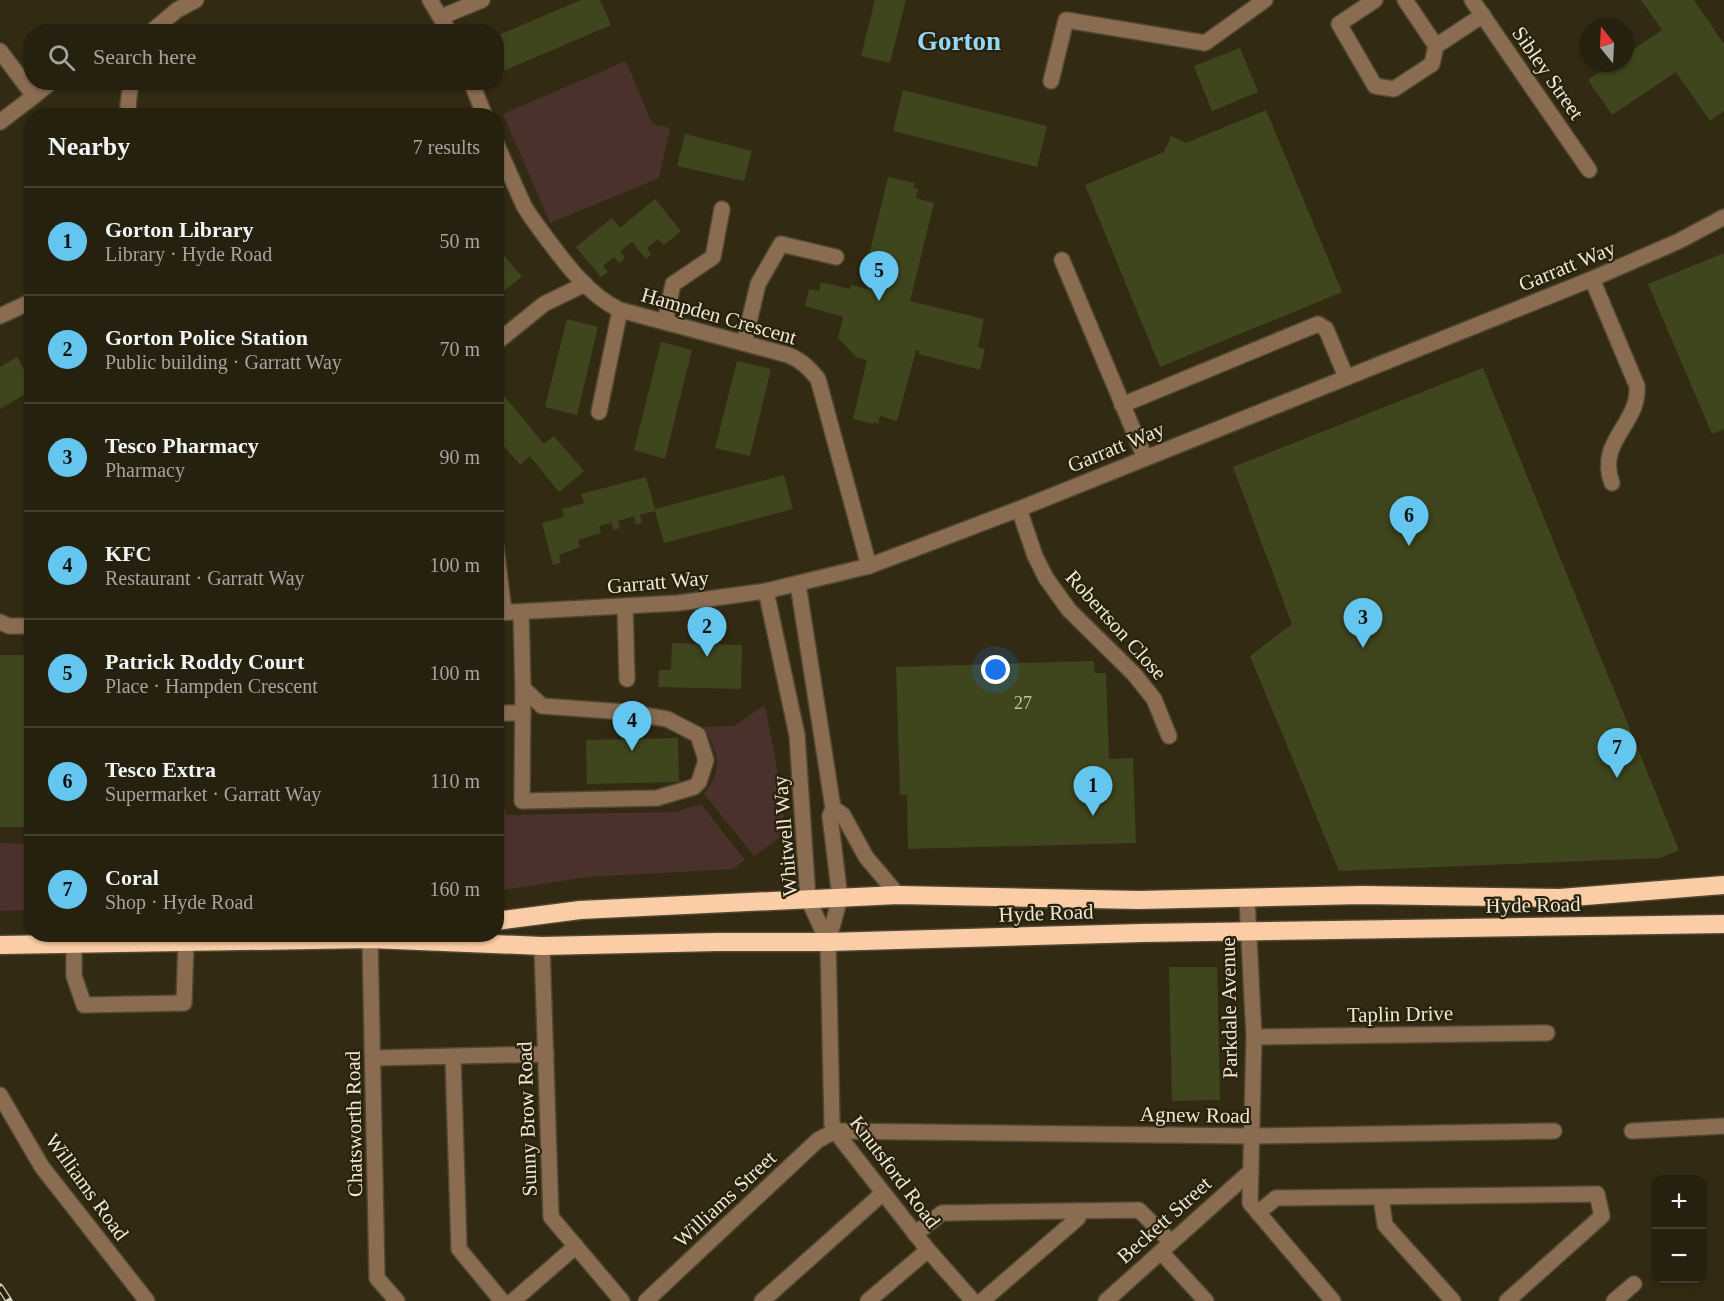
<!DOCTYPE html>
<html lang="en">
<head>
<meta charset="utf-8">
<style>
	body { margin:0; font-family:"Times New Roman",serif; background:#2e2817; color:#f1f3f6 }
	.controls { position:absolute; right:18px; bottom:18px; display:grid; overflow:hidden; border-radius:12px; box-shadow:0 2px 4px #0004 }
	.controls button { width:54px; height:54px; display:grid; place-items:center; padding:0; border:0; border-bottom:2px solid #423e2e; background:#26200e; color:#f1f3f6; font:30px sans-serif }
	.compass { position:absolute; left:1580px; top:18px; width:54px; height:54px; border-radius:50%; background:#26200e; box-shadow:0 2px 4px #0004; rotate:342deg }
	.you { position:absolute; left:996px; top:670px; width:21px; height:21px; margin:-15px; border:4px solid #fff; border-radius:50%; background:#1a73e8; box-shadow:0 0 0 9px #1a73e833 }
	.badge { display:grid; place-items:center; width:39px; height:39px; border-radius:50%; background:#64c5ee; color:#111; font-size:20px; font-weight:700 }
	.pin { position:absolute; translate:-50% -50px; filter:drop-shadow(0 2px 3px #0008) }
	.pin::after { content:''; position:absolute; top:32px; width:21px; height:18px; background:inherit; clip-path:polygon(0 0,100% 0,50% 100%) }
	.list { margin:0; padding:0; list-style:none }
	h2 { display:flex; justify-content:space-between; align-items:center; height:78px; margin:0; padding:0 24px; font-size:26px }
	h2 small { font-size:20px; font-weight:400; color:#a4a39e }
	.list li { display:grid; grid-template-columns:39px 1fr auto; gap:18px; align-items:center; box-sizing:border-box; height:108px; padding:0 24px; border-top:2px solid #423e2e }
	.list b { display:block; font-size:22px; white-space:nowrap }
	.list p { margin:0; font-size:20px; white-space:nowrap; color:#a4a39e }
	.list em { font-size:20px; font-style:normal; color:#a4a39e }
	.icon { flex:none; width:33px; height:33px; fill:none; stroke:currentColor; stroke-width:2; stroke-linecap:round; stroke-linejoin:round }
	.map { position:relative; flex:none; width:1724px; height:1301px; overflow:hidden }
	.search { position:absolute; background:#26200e; box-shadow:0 2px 4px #0004; left:24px; top:24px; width:480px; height:66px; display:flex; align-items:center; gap:15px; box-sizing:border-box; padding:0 21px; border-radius:24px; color:#a4a39e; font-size:22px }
	.panel { position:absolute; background:#26200e; box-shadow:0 2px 4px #0004; left:24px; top:108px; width:480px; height:834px; border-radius:24px }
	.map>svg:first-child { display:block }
	.green { fill:#4b312b }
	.building { fill:#3f461d }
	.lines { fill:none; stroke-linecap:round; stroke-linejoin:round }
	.minor-casing { stroke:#514833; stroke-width:18 }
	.highway-casing { stroke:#514833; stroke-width:21 }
	.minor { stroke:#8a6c51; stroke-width:15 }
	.highway { stroke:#fbcda6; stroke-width:18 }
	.rail-casing { stroke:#d9d4c5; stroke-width:7 }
	.rail { stroke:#292109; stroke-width:4.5; stroke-dasharray:14; stroke-linecap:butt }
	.labels { text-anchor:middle; stroke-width:4.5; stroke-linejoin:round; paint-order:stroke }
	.number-label { font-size:18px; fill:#c1bfaa }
	.street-label { font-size:21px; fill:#ece7d9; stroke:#292109 }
	.district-label { font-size:27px; font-weight:bold; fill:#94d7f6; stroke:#292109 }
</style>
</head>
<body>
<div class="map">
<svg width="1724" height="1301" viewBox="0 0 1724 1301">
	<rect width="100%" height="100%" fill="#332a13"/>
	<g class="green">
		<polygon points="626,61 652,124 670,128 659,178 550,223 503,114"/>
		<path d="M765 705 781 789 785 831 783 835 754 856 704 794C723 770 719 752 703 727L734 726Z"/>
		<polygon points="701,804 745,860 733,869 587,877 497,891 497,808 505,808 506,815 676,812"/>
		<polygon points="0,843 31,844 31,910 0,911"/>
	</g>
	<g class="building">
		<polygon points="581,0 600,0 611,25 496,74 496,36"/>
		<polygon points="875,0 906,0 890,63 861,56"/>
		<polygon points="1641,0 1694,0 1724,44 1724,111 1710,121 1676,72 1612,115 1588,80 1614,63 1625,63 1625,55 1662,30"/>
		<polygon points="1240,48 1258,92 1212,111 1194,66"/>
		<polygon points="903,90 1047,126 1037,167 893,131"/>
		<polygon points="1266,110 1342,292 1160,367 1085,185 1164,152 1171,136 1186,143"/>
		<polygon points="685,134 752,151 744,181 677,166"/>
		<polygon points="888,177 915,183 913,188 918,189 916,198 934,203 910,301 984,319 978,347 985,349 980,370 919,354 919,351 916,350 897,421 880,416 878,424 874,422 873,424 853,419 867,360 856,357 838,338 843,317 805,306 809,289 819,291 821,282 850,289 851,285 867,289 872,269 866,268"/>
		<polygon points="655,199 681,231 664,245 658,239 647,248 651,254 646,259 632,242 620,251 625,258 619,263 614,257 603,266 608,272 601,277 576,247 612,218 620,228"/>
		<polygon points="501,252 522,277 502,292 496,285 496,256"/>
		<polygon points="1724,253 1724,429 1712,434 1648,284"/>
		<polygon points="567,319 598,327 577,415 545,407"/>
		<polygon points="661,342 692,350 665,459 634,450"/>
		<polygon points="17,357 32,383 32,390 0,409 0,367"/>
		<polygon points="737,361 771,369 750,456 715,448"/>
		<polygon points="1483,368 1679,850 1660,858 1339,871 1250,656 1292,624 1233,467"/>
		<polygon points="496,386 544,444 554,436 584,471 559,492 530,456 520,465 496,437"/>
		<polygon points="784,475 793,509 664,543 655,511 640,515 642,523 636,524 634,516 618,521 620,528 613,530 612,523 599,526 601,533 578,540 580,547 559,555 561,563 553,565 542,523 564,517 562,509 584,503 581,494 646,477 655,509"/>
		<polygon points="672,643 742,645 741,689 658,687 659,670 671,670"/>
		<rect x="0" y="655" width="32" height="172"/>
		<polygon points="1094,661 1095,673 1106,673 1109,759 1133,758 1136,843 908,849 907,795 900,795 896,667"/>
		<polygon points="678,738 679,782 587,784 586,740"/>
		<polygon points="1169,967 1217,967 1220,1100 1172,1101"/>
	</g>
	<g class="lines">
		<defs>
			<g id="minor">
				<polyline points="430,0 449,32"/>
				<polyline points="1375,0 1339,24 1375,86 1394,89 1432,64 1436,46 1483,15"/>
				<polyline points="1405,0 1436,46"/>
				<polyline points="1472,0 1589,170"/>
				<polyline points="441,17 482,0"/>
				<polyline points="151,32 177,10 196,0"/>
				<polyline points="0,51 34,96 51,82"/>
				<polyline points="1051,81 1066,20 1205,43 1265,0"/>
				<polyline points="471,82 485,116"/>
				<polyline points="130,116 128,105 131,82"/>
				<polyline points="0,122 34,96"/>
				<path d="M496 143 524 206 531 217C555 249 583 293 620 310L788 355C801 360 809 368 818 379L869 566"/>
				<polyline points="1062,260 1145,458"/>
				<path d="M1592 279 1637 386C1640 424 1596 441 1612 483"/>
				<polyline points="0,316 32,301"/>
				<polyline points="665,322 673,284 713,257 722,209"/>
				<polyline points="497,342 544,304 585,284"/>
				<polyline points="744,343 758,284 781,244 836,257"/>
				<polyline points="1122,405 1318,324 1326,329 1346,377"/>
				<polyline points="599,412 620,310"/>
				<polyline points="1019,509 1035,556 1046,578 1069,610 1134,674 1154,699 1169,736"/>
				<polyline points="496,547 504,612"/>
				<polyline points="798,584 833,808 830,816 840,898 828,942 832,1124 835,1131 928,1250 973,1301"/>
				<polyline points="766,591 797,735 808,899 828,942"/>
				<polyline points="625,607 627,679"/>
				<polyline points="496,613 678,603 766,591 869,566 1019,509 1592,279 1679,241 1724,217"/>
				<polyline points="521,613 523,688 522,801 657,798 694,787 699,782 706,760 698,735 667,719 625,712 542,706 523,688"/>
				<polyline points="0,622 9,626 32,626"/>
				<polyline points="496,713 523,713"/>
				<polyline points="833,808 843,815 866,857 898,895"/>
				<polyline points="1247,899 1254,1037 1250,1203 1333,1301"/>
				<polyline points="370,939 377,1278 397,1301"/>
				<polyline points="74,944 74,976 84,1005 184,1003 186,943"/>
				<polyline points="542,946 551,1217 622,1301"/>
				<polyline points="1254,1037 1547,1033"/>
				<polyline points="453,1057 459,1249 502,1301"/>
				<polyline points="374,1058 546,1054"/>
				<polyline points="0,1095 42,1167 147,1301"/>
				<polyline points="1632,1131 1724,1126"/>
				<polyline points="1381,1197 1385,1225 1453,1301"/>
				<polyline points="1258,1213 1276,1198 1597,1194 1602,1216 1507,1301"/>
				<polyline points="915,1234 942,1213 1139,1210 1171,1242"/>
				<polyline points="1161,1252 1206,1301"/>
				<polyline points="513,1301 576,1246"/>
				<polyline points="646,1301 818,1140 835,1131 1251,1136 1554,1131"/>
				<polyline points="762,1301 883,1193"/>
				<polyline points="868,1301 928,1250"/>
				<polyline points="982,1301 1078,1218 1078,1211"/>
				<polyline points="1106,1301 1251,1171"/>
				<polyline points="1614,1301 1634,1284"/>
			</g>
			<g id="highway">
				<polyline points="496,921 580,910 898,895 1139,900 1363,895 1560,898 1724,885"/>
				<polyline points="0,945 370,939 542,946 717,942 828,942 1142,933 1724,924"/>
			</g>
		</defs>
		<use href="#minor" class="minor-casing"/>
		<use href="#highway" class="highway-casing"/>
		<use href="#minor" class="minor"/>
		<use href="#highway" class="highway"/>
		<defs>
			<polyline id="rail" points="0,1287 9,1301"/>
		</defs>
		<use href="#rail" class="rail-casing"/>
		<use href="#rail" class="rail"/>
	</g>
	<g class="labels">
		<g class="number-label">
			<text x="1023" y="709">27</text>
		</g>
		<g class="street-label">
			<text transform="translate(1548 73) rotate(55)" y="7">Sibley Street</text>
			<text transform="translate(1567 266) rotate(-22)" y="7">Garratt Way</text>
			<text transform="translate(719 316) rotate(16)" y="7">Hampden Crescent</text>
			<text transform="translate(1116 447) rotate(-22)" y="7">Garratt Way</text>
			<text transform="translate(658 582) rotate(-5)" y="7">Garratt Way</text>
			<text transform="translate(1116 625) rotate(48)" y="7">Robertson Close</text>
			<text transform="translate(785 836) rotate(-95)" y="7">Whitwell Way</text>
			<text transform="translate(1533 905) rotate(-1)" y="7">Hyde Road</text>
			<text transform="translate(1046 913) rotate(-2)" y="7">Hyde Road</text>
			<text transform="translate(1229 1008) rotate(-91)" y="7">Parkdale Avenue</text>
			<text transform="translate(1400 1014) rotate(-1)" y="7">Taplin Drive</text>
			<text transform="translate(1195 1115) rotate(1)" y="7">Agnew Road</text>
			<text transform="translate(527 1119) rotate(-92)" y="7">Sunny Brow Road</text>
			<text transform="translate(354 1124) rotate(-91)" y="7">Chatsworth Road</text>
			<text transform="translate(895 1172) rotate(53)" y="7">Knutsford Road</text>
			<text transform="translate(87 1187) rotate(54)" y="7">Williams Road</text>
			<text transform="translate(725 1199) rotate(-43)" y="7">Williams Street</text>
			<text transform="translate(1164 1220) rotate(-42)" y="7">Beckett Street</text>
		</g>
		<g class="district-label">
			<text x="959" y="50">Gorton</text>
		</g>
	</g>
</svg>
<div class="controls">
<button>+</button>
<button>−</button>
</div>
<svg class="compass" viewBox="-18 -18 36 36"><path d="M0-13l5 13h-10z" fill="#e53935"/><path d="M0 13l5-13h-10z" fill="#a4a39e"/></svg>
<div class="you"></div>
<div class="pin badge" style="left:1093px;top:816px">1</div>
<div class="pin badge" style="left:707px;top:657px">2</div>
<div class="pin badge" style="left:1363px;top:648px">3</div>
<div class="pin badge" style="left:632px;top:751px">4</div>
<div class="pin badge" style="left:879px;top:301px">5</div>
<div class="pin badge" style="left:1409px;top:546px">6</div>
<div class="pin badge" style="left:1617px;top:778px">7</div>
<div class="search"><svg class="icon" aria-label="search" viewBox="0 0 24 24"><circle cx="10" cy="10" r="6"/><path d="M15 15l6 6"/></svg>Search here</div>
<section class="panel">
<h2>Nearby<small>7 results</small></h2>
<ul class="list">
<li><span class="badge">1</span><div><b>Gorton Library</b><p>Library · Hyde Road</p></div><em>50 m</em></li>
<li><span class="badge">2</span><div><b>Gorton Police Station</b><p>Public building · Garratt Way</p></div><em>70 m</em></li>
<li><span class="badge">3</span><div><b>Tesco Pharmacy</b><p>Pharmacy</p></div><em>90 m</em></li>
<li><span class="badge">4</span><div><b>KFC</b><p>Restaurant · Garratt Way</p></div><em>100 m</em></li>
<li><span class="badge">5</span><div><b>Patrick Roddy Court</b><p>Place · Hampden Crescent</p></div><em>100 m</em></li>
<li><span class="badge">6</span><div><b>Tesco Extra</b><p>Supermarket · Garratt Way</p></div><em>110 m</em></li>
<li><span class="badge">7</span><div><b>Coral</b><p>Shop · Hyde Road</p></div><em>160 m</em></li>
</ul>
</section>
</div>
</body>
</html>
